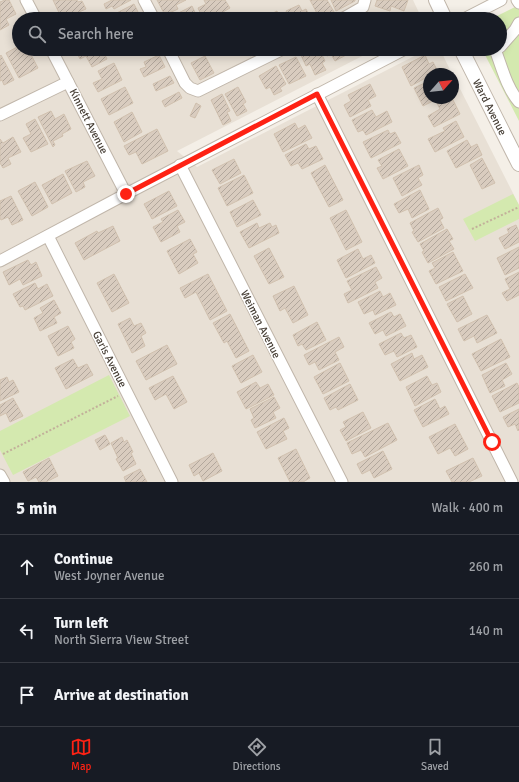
<!DOCTYPE html>
<html lang="en">
<head>
<meta charset="utf-8">
<style>
	body { margin:0; font-family:Signika,sans-serif; background:#20242c; color:#f1f3f6 }
	.compass { position:absolute; left:423px; top:68px; width:36px; height:36px; border-radius:50%; background:#171b24; box-shadow:0 2px 10px #0003; rotate:63deg }
	.stop { position:absolute; width:12px; height:12px; margin:-9px; border:3px solid #fe2214; border-radius:50%; background:#fff }
	.stop.end { background:#fe2214; border-color:#fff; box-shadow:0 1px 4px #0008 }
	.list { margin:0; padding:0; list-style:none }
	h2 { display:flex; justify-content:space-between; align-items:center; height:52px; margin:0; padding:0 16px; font-size:17px }
	h2 small { font-size:13px; font-weight:400; color:#9ea1a6 }
	.list li { display:grid; grid-template-columns:26px 1fr auto; gap:12px; align-items:center; box-sizing:border-box; height:64px; padding:0 16px; border-top:1px solid #363941 }
	.list b { display:block; font-size:15px; white-space:nowrap }
	.list p { margin:0; font-size:13px; white-space:nowrap; color:#9ea1a6 }
	.list em { font-size:13px; font-style:normal; color:#9ea1a6 }
	.icon { flex:none; width:22px; height:22px; fill:none; stroke:currentColor; stroke-width:2; stroke-linecap:round; stroke-linejoin:round }
	.map { position:relative; flex:none; width:519px; height:482px; overflow:hidden }
	.search { position:absolute; background:#171b24; box-shadow:0 2px 10px #0003; left:12px; right:12px; top:12px; height:44px; display:flex; align-items:center; gap:10px; box-sizing:border-box; padding:0 14px; border-radius:22px; color:#9ea1a6; font-size:15px }
	.sheet { height:244px; background:#171b24 }
	nav { display:flex; justify-content:space-around; align-items:center; box-sizing:border-box; height:56px; border-top:1px solid #363941; background:#171b24; font-size:11px; color:#9ea1a6 }
	nav a { display:grid; justify-items:center; gap:2px }
	nav .on { color:#fe2214 }
	.map>svg:first-child { display:block }
	.residential { fill:#e8e0d5 }
	.grass { fill:#d4e9af }
	.building { fill:url(#building-hatch); stroke:#d1c1af }
	.lines { fill:none; stroke-linecap:round; stroke-linejoin:round }
	.minor-casing { stroke:#c0b6aa; stroke-width:13 }
	.tertiary-casing { stroke:#c0b6aa; stroke-width:16 }
	.path { stroke:#c2b09a; stroke-width:2; stroke-dasharray:2 2; stroke-linecap:butt }
	.minor { stroke:#fff; stroke-width:11 }
	.tertiary { stroke:#fff; stroke-width:14 }
	.route { stroke:#fe2214; stroke-width:5 }
	.labels { text-anchor:middle; stroke-width:3; stroke-linejoin:round; paint-order:stroke }
	.street-label { font-size:11px; fill:#473f36; stroke:#fff }
</style>
</head>
<body>
<div class="map">
<svg width="519" height="482" viewBox="0 0 519 482">
	<defs>
		<pattern id="building-hatch" width="6" height="6" patternUnits="userSpaceOnUse"><rect width="6" height="6" fill="#d9ccbf"/><path d="M-1 1l2-2M0 6l6-6M5 7l2-2" fill="none" stroke="#b2a79c"/></pattern>
	</defs>
	<rect width="100%" height="100%" fill="#f4efe7"/>
	<polygon class="residential" points="0,0 413,0 422,19 19,19 19,49 376,49 177,151 197,167 428,49 438,49 441,51 452,74 429,74 429,98 453,98 453,75 519,205 519,482 0,482"/>
	<g class="grass">
		<polygon points="519,5 519,121 482,49 500,49 500,19 491,19"/>
		<polygon points="513,194 519,205 519,219 475,241 463,219"/>
		<polygon points="109,375 130,416 13,475 0,450 0,431"/>
	</g>
	<g class="building">
		<polygon points="5,0 9,0 16,14 6,19 9,25 0,30 0,2"/>
		<polygon points="53,0 77,0 78,2 82,1 86,9 62,19"/>
		<polygon points="112,0 131,0 114,9 112,6 106,9 104,4"/>
		<polygon points="157,0 186,0 176,5 178,9 165,15"/>
		<polygon points="204,0 225,0 230,8 214,17 212,14 203,19 198,8 206,4"/>
		<polygon points="310,0 327,0 334,12 320,19"/>
		<polygon points="331,0 355,0 355,1 336,11"/>
		<polygon points="377,0 408,0 404,11 391,6 390,11 375,6"/>
		<polygon points="134,4 141,18 138,19 110,19 109,17"/>
		<polygon points="299,5 302,11 306,9 311,19 290,19 286,11"/>
		<polygon points="192,6 198,19 167,19"/>
		<polygon points="277,11 281,19 261,19"/>
		<polygon points="84,13 87,19 73,19"/>
		<polygon points="381,13 385,19 369,19"/>
		<polygon points="19,46 19,49 28,49 38,68 19,78 6,53"/>
		<polygon points="75,49 102,49 107,59 92,67 86,56 80,59"/>
		<polygon points="247,49 264,49 250,56"/>
		<polygon points="308,49 319,49 325,61 322,63 326,70 315,75 310,64 306,66 300,53"/>
		<polygon points="323,49 346,49 348,54 335,61 331,54 327,56"/>
		<polygon points="1,55 14,80 4,85 2,80 0,81 0,56"/>
		<polygon points="159,55 165,67 144,77 140,69 146,67 144,62"/>
		<polygon points="425,55 429,64 433,62 438,72 434,74 429,74 429,76 411,86 402,67"/>
		<polygon points="205,56 214,73 200,80 191,63"/>
		<polygon points="296,57 306,76 289,84 279,65"/>
		<polygon points="114,63 122,80 98,92 93,83 102,79 98,71"/>
		<polygon points="276,66 286,84 280,88 282,91 274,95 270,87 266,89 259,76"/>
		<polygon points="170,76 174,83 156,91 153,84"/>
		<polygon points="429,81 429,98 439,98 423,106 414,88"/>
		<polygon points="370,84 376,96 368,100 371,106 350,117 344,105 351,101 348,95"/>
		<polygon points="125,87 133,103 109,115 101,99"/>
		<polygon points="238,87 246,102 243,104 247,111 237,116 225,94"/>
		<polygon points="179,92 182,98 165,107 162,101"/>
		<polygon points="222,94 230,111 227,112 231,121 223,125 211,100"/>
		<polygon points="447,98 452,98 460,114 434,127 428,116 440,109 437,103"/>
		<polygon points="196,103 201,106 195,118 190,116"/>
		<polygon points="372,110 376,117 387,111 392,122 366,135 363,130 358,132 352,120"/>
		<polygon points="51,111 55,119 64,114 71,129 62,134 63,136 53,141 55,145 53,147 38,117"/>
		<polygon points="132,112 142,132 124,142 114,122"/>
		<polygon points="35,119 48,144 31,152 23,138 31,134 26,124"/>
		<polygon points="456,121 464,137 435,152 428,139 445,131 443,128"/>
		<polygon points="295,123 298,129 305,125 312,138 283,152 274,134"/>
		<polygon points="157,129 168,151 142,164 136,152 129,155 124,146"/>
		<polygon points="388,130 390,134 395,132 401,143 371,158 363,142"/>
		<polygon points="13,137 21,152 8,158 11,164 3,168 0,163 0,139 3,143"/>
		<polygon points="467,140 471,147 477,144 482,155 456,168 447,151"/>
		<polygon points="306,144 309,149 316,146 323,159 302,169 298,163 291,166 285,155"/>
		<polygon points="399,149 408,166 383,179 377,168 382,166 378,160"/>
		<polygon points="482,158 495,183 482,189 470,165"/>
		<polygon points="234,159 241,173 220,184 212,170"/>
		<polygon points="87,161 95,176 83,182 85,187 76,192 65,171"/>
		<polygon points="325,165 343,200 329,207 311,173"/>
		<polygon points="419,165 423,175 418,178 422,185 402,196 393,178"/>
		<polygon points="63,174 72,193 52,204 42,185"/>
		<polygon points="244,175 253,193 227,206 218,188"/>
		<polygon points="35,182 48,207 32,216 18,191"/>
		<polygon points="420,190 429,209 412,218 408,209 399,213 394,204"/>
		<polygon points="169,191 177,206 152,219 144,204"/>
		<polygon points="11,196 23,220 12,225 8,217 1,220 0,218 0,201"/>
		<polygon points="253,200 261,215 237,227 230,212"/>
		<polygon points="438,208 443,218 440,220 444,228 418,242 412,232 414,231 410,223"/>
		<polygon points="178,210 185,222 177,226 180,232 161,242 153,227 163,222 161,219"/>
		<polygon points="346,210 362,242 346,250 330,218"/>
		<polygon points="257,223 259,228 270,223 272,227 276,225 279,233 249,248 240,232"/>
		<polygon points="516,225 519,232 519,242 505,249 499,238 509,233 507,229"/>
		<polygon points="113,226 120,241 84,260 75,243 97,231 98,233"/>
		<polygon points="447,229 453,239 449,241 454,249 428,263 422,252 424,251 420,244"/>
		<polygon points="190,239 197,252 193,254 198,263 179,274 167,251"/>
		<polygon points="519,247 519,268 505,275 497,258"/>
		<polygon points="269,248 284,277 269,284 254,256"/>
		<polygon points="358,249 363,259 371,255 375,263 346,278 337,260"/>
		<polygon points="453,252 463,271 436,284 429,271 435,268 432,263"/>
		<polygon points="28,260 31,265 36,262 42,276 23,285 20,279 9,285 3,272"/>
		<polygon points="376,267 382,278 375,282 378,288 348,303 344,294 352,290 347,281"/>
		<polygon points="519,272 519,295 507,301 502,293 510,289 505,279"/>
		<polygon points="114,274 129,303 112,312 97,283"/>
		<polygon points="208,274 227,311 210,320 196,292 185,298 180,288"/>
		<polygon points="465,274 473,288 446,301 439,287"/>
		<polygon points="35,283 38,289 47,284 53,296 25,310 23,306 20,307 13,294"/>
		<polygon points="294,286 308,315 293,323 285,308 280,311 273,296"/>
		<polygon points="380,291 383,297 390,293 396,305 375,315 373,310 364,314 358,302"/>
		<polygon points="463,296 472,314 457,322 447,304"/>
		<polygon points="54,300 61,313 54,317 57,323 40,331 34,318 43,313 40,308"/>
		<polygon points="391,312 394,317 400,314 406,326 386,336 383,330 375,334 369,323"/>
		<polygon points="230,314 249,351 236,358 227,341 224,343 213,323"/>
		<polygon points="487,315 497,333 477,343 474,336 464,341 458,329"/>
		<polygon points="130,318 134,326 141,323 146,333 141,336 145,346 132,353 118,324"/>
		<polygon points="317,322 326,340 306,350 302,344 298,346 293,335"/>
		<polygon points="68,326 75,339 71,342 74,348 58,356 48,336"/>
		<polygon points="401,333 404,338 411,335 417,347 397,357 394,351 385,355 379,344"/>
		<polygon points="339,337 344,347 335,352 339,360 319,370 315,362 309,365 304,355"/>
		<polygon points="501,339 510,357 481,371 472,354"/>
		<polygon points="167,345 177,364 146,380 136,361"/>
		<polygon points="412,353 414,359 422,355 428,367 400,381 391,364"/>
		<polygon points="253,355 262,372 241,383 232,366"/>
		<polygon points="73,359 78,368 87,364 93,375 66,389 55,368"/>
		<polygon points="340,363 349,381 323,394 314,377"/>
		<polygon points="506,363 512,374 502,380 505,386 490,393 482,375"/>
		<polygon points="173,376 187,402 174,409 166,394 155,400 149,388"/>
		<polygon points="427,376 432,385 437,383 441,392 415,406 406,387"/>
		<polygon points="7,377 9,382 13,380 19,392 0,401 0,380"/>
		<polygon points="256,382 260,388 268,384 274,395 246,409 237,392"/>
		<polygon points="517,383 519,387 519,403 500,412 492,396"/>
		<polygon points="350,384 358,400 338,410 336,407 330,410 324,398"/>
		<polygon points="274,397 280,408 273,412 276,418 255,428 251,420 254,418 250,409"/>
		<polygon points="13,398 23,416 10,422 6,413 0,416 0,405"/>
		<polygon points="435,399 440,409 445,406 449,414 423,427 414,410"/>
		<polygon points="519,409 519,430 518,431 515,424 508,427 503,417"/>
		<polygon points="363,412 371,428 346,441 340,430 346,427 343,422"/>
		<polygon points="284,418 289,428 283,431 287,439 266,449 257,432"/>
		<polygon points="388,423 397,440 365,457 361,450 352,454 347,443"/>
		<polygon points="455,424 468,449 455,456 450,448 438,454 429,437"/>
		<polygon points="105,435 110,444 100,450 95,440"/>
		<polygon points="122,437 124,442 127,440 133,452 131,453 136,464 123,471 116,459 118,458 111,443"/>
		<polygon points="296,449 310,478 303,482 290,482 278,458"/>
		<polygon points="383,451 392,469 374,478 370,470 362,474 357,464"/>
		<polygon points="213,453 222,471 203,481 199,473 194,476 189,465"/>
		<polygon points="49,458 58,476 46,482 39,482 36,477 28,481 23,472"/>
		<polygon points="473,458 482,476 469,482 452,482 446,471"/>
		<polygon points="140,469 147,482 126,482 124,477"/>
	</g>
	<g class="lines">
		<defs>
			<g id="minor">
				<polyline points="26,0 36,19"/>
				<polyline points="144,0 154,19"/>
				<polyline points="517,0 519,3"/>
				<polyline points="342,19 363,7 365,0"/>
				<polyline points="464,19 501,0"/>
				<polyline points="500,47 515,30 519,23"/>
				<polyline points="51,49 126,194"/>
				<polyline points="168,49 185,83 190,88 198,91 283,49"/>
				<path d="M496 52C502 68 507 88 519 102"/>
				<polyline points="317,94 512,482"/>
				<polyline points="0,115 68,82"/>
				<polyline points="180,165 342,482"/>
				<polyline points="48,236 172,482"/>
				<polyline points="0,261 126,194 405,49"/>
				<polyline points="0,475 4,482"/>
			</g>
			<g id="tertiary">
				<polyline points="436,0 445,19"/>
				<polyline points="461,49 519,164"/>
			</g>
		</defs>
		<use href="#minor" class="minor-casing"/>
		<use href="#tertiary" class="tertiary-casing"/>
		<g class="path">
			<polyline points="472,229 519,207"/>
			<polyline points="3,454 118,396"/>
		</g>
		<use href="#minor" class="minor"/>
		<use href="#tertiary" class="tertiary"/>
	</g>
	<g class="lines">
		<polyline class="route" points="126,194 317,94 492,442"/>
	</g>
	<g class="labels">
		<g class="street-label">
			<text transform="translate(490 107) rotate(63)" y="4">Ward Avenue</text>
			<text transform="translate(89 121) rotate(63)" y="4">Kinnett Avenue</text>
			<text transform="translate(261 324) rotate(63)" y="4">Weiman Avenue</text>
			<text transform="translate(110 359) rotate(63)" y="4">Garis Avenue</text>
		</g>
	</g>
</svg>
<svg class="compass" viewBox="-18 -18 36 36"><path d="M0-13l5 13h-10z" fill="#e53935"/><path d="M0 13l5-13h-10z" fill="#9ea1a6"/></svg>
<div class="stop" style="left:492px;top:442px"></div>
<div class="stop end" style="left:126px;top:194px"></div>
<div class="search"><svg class="icon" aria-label="search" viewBox="0 0 24 24"><circle cx="10" cy="10" r="6"/><path d="M15 15l6 6"/></svg>Search here</div>
</div>
<section class="sheet">
<h2>5 min<small>Walk · 400 m</small></h2>
<ul class="list">
<li><svg class="icon" aria-label="ahead" viewBox="0 0 24 24"><path d="M12 20V5M6 11l6-6 6 6"/></svg><div><b>Continue</b><p>West Joyner Avenue</p></div><em>260 m</em></li>
<li><svg class="icon" aria-label="left" viewBox="0 0 24 24"><path d="M17 20v-9H6M10 6l-5 5 5 5"/></svg><div><b>Turn left</b><p>North Sierra View Street</p></div><em>140 m</em></li>
<li><svg class="icon" aria-label="arrive" viewBox="0 0 24 24"><path d="M6 21V4h12l-3 4 3 4H6"/></svg><div><b>Arrive at destination</b></div></li>
</ul>
</section>
<nav>
<a class="on"><svg class="icon" aria-label="map" viewBox="0 0 24 24"><path d="M3 6l6-2 6 2 6-2v14l-6 2-6-2-6 2zM9 4v14M15 6v14"/></svg>Map</a>
<a><svg class="icon" aria-label="directions" viewBox="0 0 24 24"><path d="M12 3l9 9-9 9-9-9zM9 14v-3h6M13 9l2 2-2 2"/></svg>Directions</a>
<a><svg class="icon" aria-label="saved" viewBox="0 0 24 24"><path d="M7 4h10v16l-5-4-5 4z"/></svg>Saved</a>
</nav>
</body>
</html>
